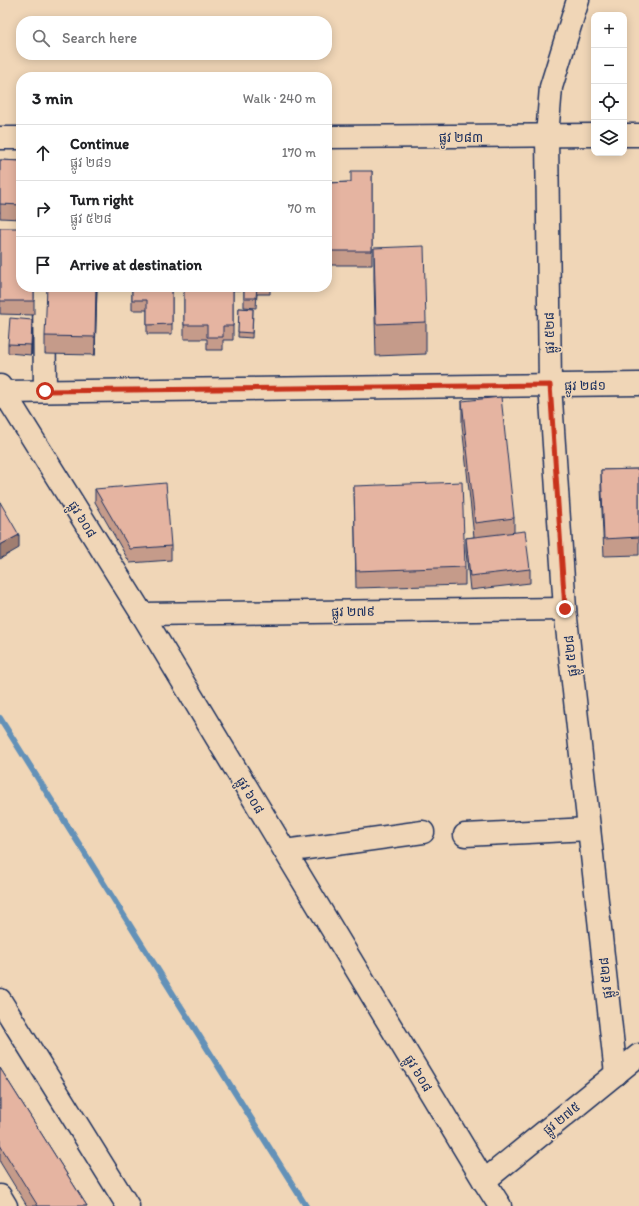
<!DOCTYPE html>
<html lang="en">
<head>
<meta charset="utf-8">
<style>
	body { margin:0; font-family:Itim,"Noto Sans Khmer",sans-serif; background:#f2f2f2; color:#202124 }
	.controls { position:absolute; right:12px; top:12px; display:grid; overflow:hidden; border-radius:8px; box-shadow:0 2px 10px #0003 }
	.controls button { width:36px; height:36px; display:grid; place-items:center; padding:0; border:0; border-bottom:1px solid #e0e0e0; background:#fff; color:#202124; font:20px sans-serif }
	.stop { position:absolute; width:12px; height:12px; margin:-9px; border:3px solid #c8321e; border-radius:50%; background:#fff }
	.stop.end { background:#c8321e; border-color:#fff; box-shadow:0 1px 4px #0008 }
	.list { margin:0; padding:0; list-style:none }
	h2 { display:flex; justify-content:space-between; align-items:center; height:52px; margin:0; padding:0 16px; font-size:17px }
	h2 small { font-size:13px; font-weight:400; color:#757577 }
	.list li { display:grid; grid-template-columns:26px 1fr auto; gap:12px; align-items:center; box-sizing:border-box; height:56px; padding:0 16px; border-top:1px solid #e0e0e0 }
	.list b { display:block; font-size:15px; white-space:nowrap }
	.list p { margin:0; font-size:13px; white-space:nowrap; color:#757577 }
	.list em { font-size:13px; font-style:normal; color:#757577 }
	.icon { flex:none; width:22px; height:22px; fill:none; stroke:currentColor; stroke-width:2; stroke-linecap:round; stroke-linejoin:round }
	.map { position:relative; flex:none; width:639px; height:1206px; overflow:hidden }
	.search { position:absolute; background:#fff; box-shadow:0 2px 10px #0003; left:16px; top:16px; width:316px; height:44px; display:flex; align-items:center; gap:10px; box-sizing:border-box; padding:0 14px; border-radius:16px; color:#757577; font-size:15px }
	.panel { position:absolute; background:#fff; box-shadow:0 2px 10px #0003; left:16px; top:72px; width:316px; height:220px; border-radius:16px }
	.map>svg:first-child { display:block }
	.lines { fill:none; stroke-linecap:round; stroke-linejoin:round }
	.stream { stroke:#6391b8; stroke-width:6 }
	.minor-casing { stroke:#1b2f5e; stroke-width:25 }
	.minor { stroke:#f0d6b7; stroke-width:22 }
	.wall { fill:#c59b8a; stroke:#1b2f5e }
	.shaded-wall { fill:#a07e71; stroke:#1b2f5e }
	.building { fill:#e5b4a1; stroke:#1b2f5e }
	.route { stroke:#c8321e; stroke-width:5 }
	.labels { text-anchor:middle; stroke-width:3.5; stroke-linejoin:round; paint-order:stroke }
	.street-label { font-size:13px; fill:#1b2f5e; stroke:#f0d6b7 }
</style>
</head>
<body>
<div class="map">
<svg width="639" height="1206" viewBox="0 0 639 1206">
	<rect width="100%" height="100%" fill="#f0d6b7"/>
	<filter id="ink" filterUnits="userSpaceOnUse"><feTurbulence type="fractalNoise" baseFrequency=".025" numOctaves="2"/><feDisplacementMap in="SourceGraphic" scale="8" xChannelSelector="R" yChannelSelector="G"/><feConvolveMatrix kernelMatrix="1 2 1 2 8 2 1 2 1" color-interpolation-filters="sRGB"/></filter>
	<g filter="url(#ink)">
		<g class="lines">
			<polyline class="stream" points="0,718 306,1206"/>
			<defs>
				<g id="minor">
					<polyline points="578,0 551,87 547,136 550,385 565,609 616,1074"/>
					<polyline points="624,135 639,135"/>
					<polyline points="327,137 594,135"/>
					<polyline points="0,138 21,138"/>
					<polyline points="0,224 21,223"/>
					<polyline points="44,287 45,391"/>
					<polyline points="0,386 142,614 484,1181 500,1206"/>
					<polyline points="4,392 639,384"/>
					<polyline points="142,614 565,609"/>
					<polyline points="465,835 589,829"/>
					<polyline points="285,851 423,832"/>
					<polyline points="0,1000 128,1206"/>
					<polyline points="484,1181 639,1055"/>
					<polyline points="0,1196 6,1206"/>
				</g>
			</defs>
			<use href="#minor" class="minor-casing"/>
			<use href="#minor" class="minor"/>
		</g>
		<g class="wall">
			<polygon points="0,160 21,161 21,219 0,218"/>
			<polygon points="372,171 372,265 327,265 327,183 351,182"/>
			<polygon points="0,228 34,287 34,315 0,314"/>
			<polygon points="374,248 426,322 426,354 376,356 374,280"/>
			<polygon points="97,287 95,355 45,354 45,336"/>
			<polygon points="132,287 172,287 172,334 147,334 147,310 132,310"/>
			<polygon points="184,287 242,287 242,290 233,290 233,340 223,340 223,350 207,350 207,339 184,339"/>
			<polygon points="244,287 270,287 270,294 257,294 256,308 244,307"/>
			<polygon points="239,308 253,309 252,338 238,337"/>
			<polygon points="32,329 31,355 8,353 8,344"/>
			<polygon points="462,401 514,518 514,532 530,569 530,583 470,590 466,552 466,538 474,537 462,425"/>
			<polygon points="639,469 639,555 604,556 601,488 601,470"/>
			<polygon points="354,486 465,567 465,585 356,588"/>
			<polygon points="95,489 171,546 171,560 130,563 95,502"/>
			<polygon points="0,1068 87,1206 27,1206 0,1162"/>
		</g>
		<g class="shaded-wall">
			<polygon points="96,287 97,287 95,355 95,337"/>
			<polygon points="32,320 32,329 31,355 31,345"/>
			<polygon points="19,535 19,548 0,559 0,545"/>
		</g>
		<g class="building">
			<polygon points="0,160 21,161 21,205 0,204"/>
			<polygon points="351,171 372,171 372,251 327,251 327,183 351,182"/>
			<polygon points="0,228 21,228 21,287 34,287 34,301 0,301"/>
			<polygon points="424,246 426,322 376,324 374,248"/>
			<polygon points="47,287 96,287 95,337 45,336"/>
			<polygon points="132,287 172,287 172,324 147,325 147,300 132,300"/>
			<polygon points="184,287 233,287 233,326 223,326 223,337 207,337 207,325 184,325"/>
			<polygon points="244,287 257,287 256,298 244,298"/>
			<polygon points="239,308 253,309 252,333 238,332"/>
			<polygon points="10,318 32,320 31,345 8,344"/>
			<polygon points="501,397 514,518 475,523 462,401"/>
			<polygon points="639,469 639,537 604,539 601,470"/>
			<polygon points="462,482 465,567 356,571 354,486"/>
			<polygon points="166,483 171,546 130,549 95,489"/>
			<polygon points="0,502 19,535 0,545"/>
			<polygon points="525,531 530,569 470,576 466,538"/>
			<polygon points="0,1068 87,1206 38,1206 0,1145"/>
		</g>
	</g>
	<g class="lines" filter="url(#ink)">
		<polyline class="route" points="45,391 550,385 565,609"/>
	</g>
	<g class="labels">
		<g class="street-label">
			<text x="461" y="142">ផ្លូវ ២៨៣</text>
			<text transform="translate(549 333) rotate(-91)" y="5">ផ្លូវ ៥២៨</text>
			<text transform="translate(585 385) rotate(-1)" y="5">ផ្លូវ ២៨១</text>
			<text transform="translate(83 519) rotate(58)" y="5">ផ្លូវ ៦០៨</text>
			<text transform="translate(353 611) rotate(-1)" y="5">ផ្លូវ ២៧៩</text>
			<text transform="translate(570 656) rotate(-96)" y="5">ផ្លូវ ៥២៨</text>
			<text transform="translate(251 795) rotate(59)" y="5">ផ្លូវ ៦០៨</text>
			<text transform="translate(605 978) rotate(-96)" y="5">ផ្លូវ ៥២៨</text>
			<text transform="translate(419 1073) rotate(59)" y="5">ផ្លូវ ៦០៨</text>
			<text transform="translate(561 1118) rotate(-39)" y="5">ផ្លូវ ២៧៥</text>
		</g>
	</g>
</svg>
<div class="controls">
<button>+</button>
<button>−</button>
<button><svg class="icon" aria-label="locate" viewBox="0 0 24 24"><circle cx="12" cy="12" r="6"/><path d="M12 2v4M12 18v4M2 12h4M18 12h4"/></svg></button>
<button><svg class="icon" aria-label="layers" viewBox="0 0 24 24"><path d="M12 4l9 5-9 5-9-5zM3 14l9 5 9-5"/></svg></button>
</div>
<div class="stop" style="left:45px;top:391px"></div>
<div class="stop end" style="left:565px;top:609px"></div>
<div class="search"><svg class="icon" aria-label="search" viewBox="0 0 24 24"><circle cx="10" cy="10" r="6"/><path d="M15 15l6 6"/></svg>Search here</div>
<section class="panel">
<h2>3 min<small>Walk · 240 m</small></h2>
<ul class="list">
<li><svg class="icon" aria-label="ahead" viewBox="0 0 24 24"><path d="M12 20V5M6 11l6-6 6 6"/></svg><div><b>Continue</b><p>ផ្លូវ ២៨១</p></div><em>170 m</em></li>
<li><svg class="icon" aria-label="right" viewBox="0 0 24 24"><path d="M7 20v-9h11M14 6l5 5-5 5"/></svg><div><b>Turn right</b><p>ផ្លូវ ៥២៨</p></div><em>70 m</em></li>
<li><svg class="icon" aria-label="arrive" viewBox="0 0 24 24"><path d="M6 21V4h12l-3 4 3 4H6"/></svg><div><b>Arrive at destination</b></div></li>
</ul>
</section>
</div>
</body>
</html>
